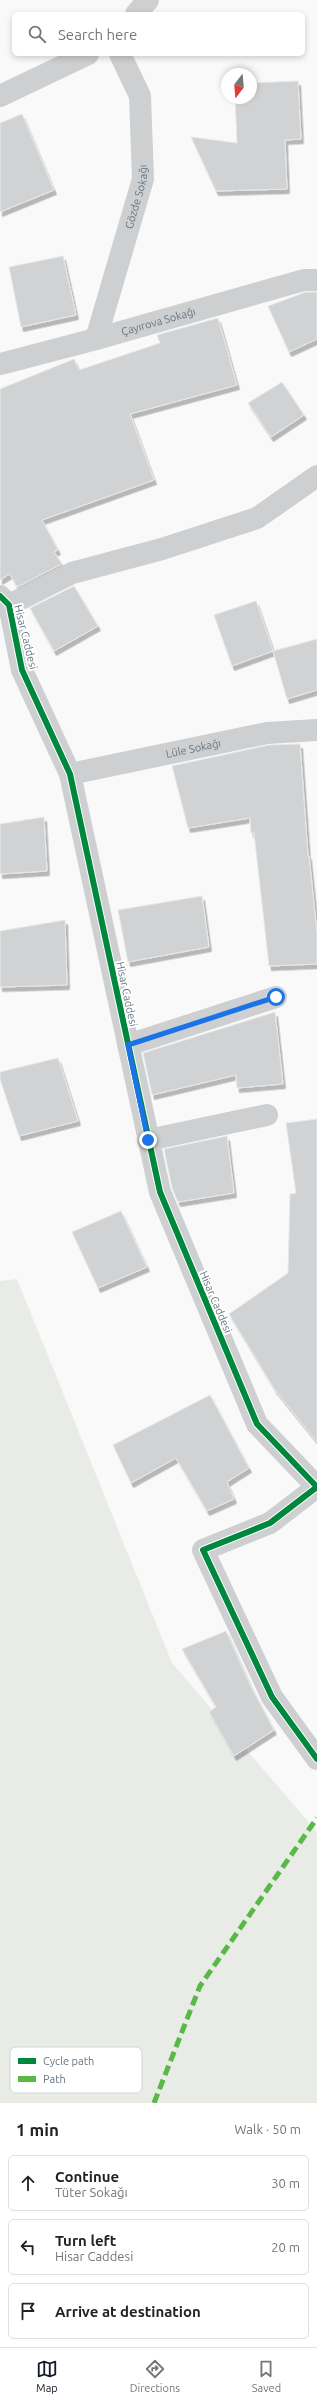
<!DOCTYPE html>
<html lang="en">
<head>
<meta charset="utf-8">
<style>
	body { margin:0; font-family:Ubuntu,sans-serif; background:#f2f2f2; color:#222 }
	.compass { position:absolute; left:221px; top:68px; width:36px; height:36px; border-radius:50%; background:#fff; box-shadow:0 2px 6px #0003; rotate:196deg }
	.stop { position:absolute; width:12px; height:12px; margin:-9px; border:3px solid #1a73e8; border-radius:50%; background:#fff }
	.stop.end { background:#1a73e8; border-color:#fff; box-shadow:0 1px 4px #0008 }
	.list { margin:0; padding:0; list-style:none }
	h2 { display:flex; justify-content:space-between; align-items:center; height:52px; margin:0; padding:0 16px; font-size:17px }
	h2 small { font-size:13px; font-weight:400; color:#767676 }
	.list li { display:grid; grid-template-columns:26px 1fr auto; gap:12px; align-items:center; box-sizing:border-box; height:56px; margin:0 8px 8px; padding:0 8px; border:1px solid #e0e0e0; border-radius:6px }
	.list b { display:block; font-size:15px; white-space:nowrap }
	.list p { margin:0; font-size:13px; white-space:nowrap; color:#767676 }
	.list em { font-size:13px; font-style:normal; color:#767676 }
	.icon { flex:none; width:22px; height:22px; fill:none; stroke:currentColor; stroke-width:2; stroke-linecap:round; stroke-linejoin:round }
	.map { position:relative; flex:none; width:317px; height:2103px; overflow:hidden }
	.search { position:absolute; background:#fff; box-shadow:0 2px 6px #0003; left:12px; right:12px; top:12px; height:44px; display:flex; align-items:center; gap:10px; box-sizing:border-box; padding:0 14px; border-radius:6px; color:#767676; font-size:15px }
	.sheet { height:244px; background:#fff }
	nav { display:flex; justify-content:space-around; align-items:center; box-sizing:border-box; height:56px; border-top:1px solid #e0e0e0; background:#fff; font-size:11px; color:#767676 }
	nav a { display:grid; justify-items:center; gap:2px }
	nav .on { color:#111827 }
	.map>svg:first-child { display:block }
	.green { fill:#e8ebe6 }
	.building { fill:#d0d2d3; stroke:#e8e8e8; filter:url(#shadow) }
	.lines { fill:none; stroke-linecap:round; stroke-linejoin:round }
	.street { stroke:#cecfd0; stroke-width:22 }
	.quiet { stroke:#58b947; stroke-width:5; stroke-dasharray:10 5; stroke-linecap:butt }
	.cycleway-casing { stroke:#fff; stroke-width:8 }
	.cycleway { stroke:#00873e; stroke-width:6 }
	.route { stroke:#1a73e8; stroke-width:5 }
	.labels { text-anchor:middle; stroke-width:4; stroke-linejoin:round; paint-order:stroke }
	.street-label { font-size:11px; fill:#657683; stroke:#fff }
	.key { fill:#fff; stroke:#d1d6da; stroke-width:1 }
	.key-label { font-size:11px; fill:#657683 }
</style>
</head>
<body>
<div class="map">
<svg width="317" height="2103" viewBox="0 0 317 2103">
	<defs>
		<filter id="shadow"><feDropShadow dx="2.5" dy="4.5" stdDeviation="0" flood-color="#0004"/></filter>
	</defs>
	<rect width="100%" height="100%" fill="#f9f9f9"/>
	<polygon class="green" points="17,1279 172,1663 317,1832 317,2103 0,2103 0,1281"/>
	<g class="building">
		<polygon points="298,81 301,139 285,140 287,189 216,191 191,137 237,143 235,98 251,98 251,83"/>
		<polygon points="22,114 54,190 0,212 0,123"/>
		<polygon points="63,256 76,315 21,327 9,267"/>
		<polygon points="306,292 317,292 317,339 289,352 268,306"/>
		<polygon points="218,318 237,385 130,414 154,480 42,520 58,550 54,552 62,564 17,587 10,574 0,580 0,389 74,359 79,370 160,343 157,335"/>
		<polygon points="282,382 304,415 271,437 248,403"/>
		<polygon points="74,586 98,626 54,651 30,608"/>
		<polygon points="256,601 273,651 232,666 214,615"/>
		<polygon points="317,639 317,690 287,699 273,651"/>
		<polygon points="300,744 308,856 309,856 317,934 317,964 269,966 254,833 251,833 250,818 188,828 172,766 269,745"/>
		<polygon points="44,817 47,871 0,874 0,824"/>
		<polygon points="202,896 209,947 128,962 118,910"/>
		<polygon points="65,920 67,985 0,987 0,931"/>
		<polygon points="275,1012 283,1084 237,1088 236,1075 152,1095 143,1053"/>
		<polygon points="58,1058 78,1121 19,1136 0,1079 0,1072"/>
		<polygon points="317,1119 317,1442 275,1390 229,1314 288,1273 290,1194 296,1193 286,1123"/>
		<polygon points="227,1136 234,1193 178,1202 172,1188 164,1149"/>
		<polygon points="121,1211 147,1267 98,1288 72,1232"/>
		<polygon points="210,1395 249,1468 227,1482 234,1499 207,1511 176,1458 131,1483 113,1445"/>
		<polygon points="226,1631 250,1685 274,1730 234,1756 209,1712 216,1707 182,1649"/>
	</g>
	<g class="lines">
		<g class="street">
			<polyline points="136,14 148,0"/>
			<polyline points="0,96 88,54"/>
			<path id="s1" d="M96 339 143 179 140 96 120 54"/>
			<path id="s2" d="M0 364 96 339 304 280H317"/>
			<polyline points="0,596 9,605 22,670 70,774 160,1192 257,1424 317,1487"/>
			<polyline points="9,605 72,573 162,549 257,518 317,476"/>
			<path id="s3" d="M70 774 267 733 317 730"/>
			<polyline points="128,1045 276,997"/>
			<polyline points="148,1140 267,1115"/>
			<polyline points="317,1487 270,1523 203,1550 272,1697 317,1759"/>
		</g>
		<polyline class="quiet" points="154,2103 200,1986 317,1818"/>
		<defs>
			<g id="cycleway">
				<polyline points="0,596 9,605 22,670 70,774 160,1192 257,1424 317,1487"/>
				<polyline points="317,1487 270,1523 203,1550 272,1697 317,1759"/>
			</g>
		</defs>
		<use href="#cycleway" class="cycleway-casing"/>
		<use href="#cycleway" class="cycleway"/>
	</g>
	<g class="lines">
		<polyline class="route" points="148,1140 128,1045 276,997"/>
	</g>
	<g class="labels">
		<g class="street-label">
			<text dy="4" stroke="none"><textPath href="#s1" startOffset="148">Gözde Sokağı</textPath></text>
			<text dy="4" stroke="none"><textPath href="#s2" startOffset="164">Çayırova Sokağı</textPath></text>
			<text transform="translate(26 637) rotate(76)" y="4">Hisar Caddesi</text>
			<text dy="4" stroke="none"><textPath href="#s3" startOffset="126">Lüle Sokağı</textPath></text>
			<text transform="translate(127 994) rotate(78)" y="4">Hisar Caddesi</text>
			<text transform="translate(216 1302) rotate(67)" y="4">Hisar Caddesi</text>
		</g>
	</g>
	<rect x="10" y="2047" width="132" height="46" rx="6" class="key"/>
	<rect x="18" y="2058" width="18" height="6" fill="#00873e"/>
	<rect x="18" y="2076" width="18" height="6" fill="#58b947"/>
	<g class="key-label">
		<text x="43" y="2065">Cycle path</text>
		<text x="43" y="2083">Path</text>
	</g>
</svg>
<svg class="compass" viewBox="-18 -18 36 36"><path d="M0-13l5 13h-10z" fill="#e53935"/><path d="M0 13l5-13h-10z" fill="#767676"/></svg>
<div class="stop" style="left:276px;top:997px"></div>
<div class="stop end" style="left:148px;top:1140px"></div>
<div class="search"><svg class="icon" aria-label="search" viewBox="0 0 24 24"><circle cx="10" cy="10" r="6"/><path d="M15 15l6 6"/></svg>Search here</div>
</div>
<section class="sheet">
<h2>1 min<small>Walk · 50 m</small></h2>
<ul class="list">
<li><svg class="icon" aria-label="ahead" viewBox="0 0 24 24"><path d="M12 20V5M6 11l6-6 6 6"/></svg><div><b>Continue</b><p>Tüter Sokağı</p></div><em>30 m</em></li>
<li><svg class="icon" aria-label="left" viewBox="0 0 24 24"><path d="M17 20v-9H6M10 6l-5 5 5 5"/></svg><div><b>Turn left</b><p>Hisar Caddesi</p></div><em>20 m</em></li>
<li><svg class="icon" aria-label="arrive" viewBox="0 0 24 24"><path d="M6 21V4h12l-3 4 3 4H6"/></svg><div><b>Arrive at destination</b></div></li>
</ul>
</section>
<nav>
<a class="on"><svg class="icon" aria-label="map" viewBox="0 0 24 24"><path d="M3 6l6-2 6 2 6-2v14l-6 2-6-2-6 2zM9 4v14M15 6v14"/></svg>Map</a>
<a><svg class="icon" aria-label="directions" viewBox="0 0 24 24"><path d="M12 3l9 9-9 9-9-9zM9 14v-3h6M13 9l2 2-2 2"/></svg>Directions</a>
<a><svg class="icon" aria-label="saved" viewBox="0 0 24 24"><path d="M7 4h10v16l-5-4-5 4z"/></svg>Saved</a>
</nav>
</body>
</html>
